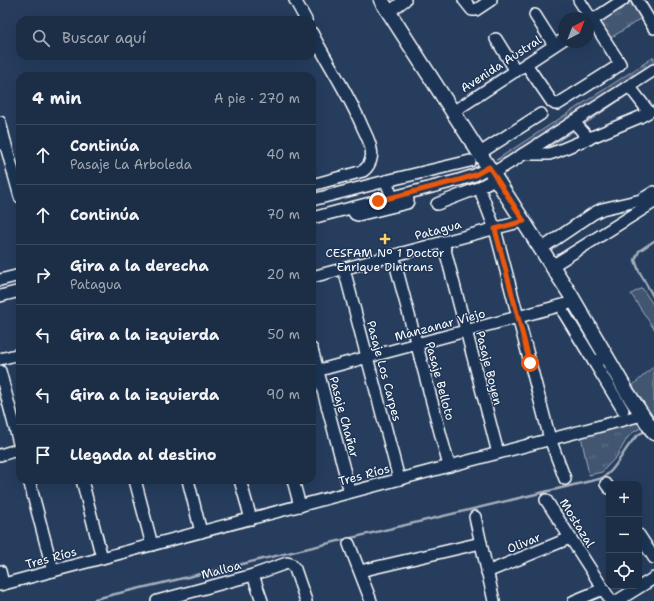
<!DOCTYPE html>
<html lang="es">
<head>
<meta charset="utf-8">
<style>
	body { margin:0; font-family:"Shantell Sans",sans-serif; background:#293a51; color:#f1f3f6 }
	.controls { position:absolute; right:12px; bottom:12px; display:grid; overflow:hidden; border-radius:8px; box-shadow:0 4px 16px #0002 }
	.controls button { width:36px; height:36px; display:grid; place-items:center; padding:0; border:0; border-bottom:1px solid #3a4a5f; background:#1c2e46; color:#f1f3f6; font:20px sans-serif }
	.compass { position:absolute; left:558px; top:12px; width:36px; height:36px; border-radius:50%; background:#1c2e46; box-shadow:0 4px 16px #0002; rotate:42deg }
	.stop { position:absolute; width:12px; height:12px; margin:-9px; border:3px solid #ea580c; border-radius:50%; background:#fff }
	.stop.end { background:#ea580c; border-color:#fff; box-shadow:0 1px 4px #0008 }
	.list { margin:0; padding:0; list-style:none }
	h2 { display:flex; justify-content:space-between; align-items:center; height:52px; margin:0; padding:0 16px; font-size:17px }
	h2 small { font-size:13px; font-weight:400; color:#a0a8b3 }
	.list li { display:grid; grid-template-columns:26px 1fr auto; gap:12px; align-items:center; box-sizing:border-box; height:60px; padding:0 16px; border-top:1px solid #3a4a5f }
	.list b { display:block; font-size:15px; white-space:nowrap }
	.list p { margin:0; font-size:13px; white-space:nowrap; color:#a0a8b3 }
	.list em { font-size:13px; font-style:normal; color:#a0a8b3 }
	.icon { flex:none; width:22px; height:22px; fill:none; stroke:currentColor; stroke-width:2; stroke-linecap:round; stroke-linejoin:round }
	.map { position:relative; flex:none; width:654px; height:601px; overflow:hidden }
	.search { position:absolute; background:#1c2e46; box-shadow:0 4px 16px #0002; left:16px; top:16px; width:300px; height:44px; display:flex; align-items:center; gap:10px; box-sizing:border-box; padding:0 14px; border-radius:12px; color:#a0a8b3; font-size:15px }
	.panel { position:absolute; background:#1c2e46; box-shadow:0 4px 16px #0002; left:16px; top:72px; width:300px; height:412px; border-radius:12px }
	.map>svg:first-child { display:block }
	.green { fill:#425672; stroke:#a0aab8 }
	.forest { fill:url(#forest-firs); stroke:#a0aab8 }
	.park { fill:url(#park-tufts); stroke:#a0aab8 }
	.lines { fill:none; stroke-linecap:round; stroke-linejoin:round }
	.stream { stroke:#a4aebb; stroke-width:2.5 }
	.minor-casing { stroke:#fff; stroke-width:14 }
	.major-casing { stroke:#fff; stroke-width:17 }
	.minor { stroke:#1d3557; stroke-width:11 }
	.major { stroke:#1d3557; stroke-width:14 }
	.route { stroke:#ea580c; stroke-width:5 }
	.poi-dot { fill:#ffd166; stroke:#1d3557; stroke-width:1.5 }
	.labels { text-anchor:middle; stroke-width:3; stroke-linejoin:round; paint-order:stroke }
	.street-label { font-size:12px; fill:#fff; stroke:#1d3557 }
	.poi-label { font-size:12px; fill:#fff; stroke:#1d3557 }
</style>
</head>
<body>
<div class="map">
<svg width="654" height="601" viewBox="0 0 654 601">
	<defs>
		<pattern id="forest-firs" width="22" height="20" patternUnits="userSpaceOnUse"><rect width="22" height="20" fill="#425672"/><path d="M5 1l3.5 6h-7zM16 11l3.5 6h-7z" fill="#5e6f87"/></pattern>
		<pattern id="park-tufts" width="24" height="20" patternUnits="userSpaceOnUse"><rect width="24" height="20" fill="#425672"/><path d="M3 7l-1-3M5 7V3M7 7l1-3M15 17l-1-3M17 17v-4M19 17l1-3" fill="none" stroke="#5e6f87"/></pattern>
	</defs>
	<rect width="100%" height="100%" fill="#263d5e"/>
	<filter id="ink" filterUnits="userSpaceOnUse"><feTurbulence type="fractalNoise" baseFrequency=".025" numOctaves="2"/><feDisplacementMap in="SourceGraphic" scale="8" xChannelSelector="R" yChannelSelector="G"/><feConvolveMatrix kernelMatrix="1 2 1 2 8 2 1 2 1" color-interpolation-filters="sRGB"/></filter>
	<g filter="url(#ink)">
		<g class="green">
			<polygon points="642,288 654,306 654,329 631,294"/>
			<polygon points="654,366 654,418 653,420 631,387"/>
		</g>
		<polygon class="forest" points="654,57 654,77 585,124 547,148 496,160"/>
		<g class="park">
			<polygon points="631,2 642,18 609,39 598,23"/>
			<polygon points="638,416 645,426 635,431 628,437 617,456 602,472 589,475 580,431"/>
		</g>
		<g class="lines">
			<g class="stream">
				<polyline points="654,241 639,251 635,260 639,271 654,298"/>
				<path d="M94 601 95 599C131 590 168 582 204 573 335 541 467 510 599 479 616 474 624 446 638 435 640 433 644 432 646 431"/>
			</g>
			<defs>
				<g id="minor">
					<polyline points="295,0 306,20"/>
					<polyline points="464,0 472,10 476,10 491,0"/>
					<polyline points="637,0 654,28"/>
					<polyline points="389,12 405,0"/>
					<polyline points="535,15 554,45"/>
					<polyline points="588,23 623,0"/>
					<path d="M312 33C328 64 348 93 362 126 365 133 370 141 371 149 373 157 370 166 363 171L312 185"/>
					<polyline points="496,39 516,71"/>
					<polyline points="526,64 552,102 555,104 558,104 618,66 620,64 619,62 579,0"/>
					<polyline points="453,112 564,39"/>
					<polyline points="0,122 5,142 0,144"/>
					<polyline points="574,122 589,139"/>
					<polyline points="5,142 20,197"/>
					<polyline points="480,153 541,114"/>
					<polyline points="523,154 549,154 558,151 640,117 649,112 629,86"/>
					<polyline points="493,173 511,162 654,70"/>
					<polyline points="482,195 495,229 550,439 565,479"/>
					<polyline points="392,197 386,181 470,161"/>
					<polyline points="312,200 386,181"/>
					<polyline points="437,204 476,189 496,178"/>
					<polyline points="351,208 355,214 358,215 407,203 408,201 407,194"/>
					<polyline points="312,218 459,180 475,175 489,167"/>
					<polyline points="443,242 498,453"/>
					<polyline points="541,249 594,213 602,209 641,200 654,192"/>
					<polyline points="393,255 449,466"/>
					<polyline points="552,266 654,202"/>
					<polyline points="344,269 399,479"/>
					<polyline points="312,277 523,221"/>
					<polyline points="0,280 20,275"/>
					<polyline points="0,296 20,291"/>
					<polyline points="564,313 594,362"/>
					<polyline points="312,349 350,492"/>
					<polyline points="606,357 594,362 623,410"/>
					<polyline points="0,359 20,354"/>
					<polyline points="0,371 20,447"/>
					<polyline points="312,372 574,302"/>
					<polyline points="0,455 20,449"/>
					<polyline points="29,480 53,571"/>
					<polyline points="82,480 102,558"/>
					<polyline points="135,480 152,545"/>
					<polyline points="188,480 201,532"/>
					<polyline points="240,480 251,519"/>
					<polyline points="293,480 300,506"/>
					<polyline points="606,484 609,488"/>
					<polyline points="546,500 611,601"/>
					<polyline points="475,517 494,601"/>
					<polyline points="639,535 654,558"/>
					<polyline points="349,544 371,601"/>
					<polyline points="0,571 3,584"/>
					<polyline points="360,571 481,543"/>
					<polyline points="487,572 570,538"/>
					<polyline points="253,575 262,601"/>
					<polyline points="0,585 642,415"/>
					<polyline points="157,601 253,575 287,563 291,564 295,569 306,601"/>
					<polyline points="574,601 603,589"/>
					<polyline points="617,601 654,578"/>
				</g>
				<polyline id="major" points="381,0 570,294 627,392 654,433"/>
			</defs>
			<use href="#minor" class="minor-casing"/>
			<use href="#major" class="major-casing"/>
			<use href="#minor" class="minor"/>
			<use href="#major" class="major"/>
		</g>
	</g>
	<g class="lines" filter="url(#ink)">
		<polyline class="route" points="378,201 459,180 475,175 489,167 524,221 495,229 530,363"/>
	</g>
	<path class="poi-dot" d="M383 233h4v4h4v4h-4v4h-4v-4h-4v-4h4z"/>
	<g class="labels">
		<g class="street-label">
			<text transform="translate(501 64) rotate(-33)" y="4">Avenida Austral</text>
			<text transform="translate(438 230) rotate(-15)" y="4">Patagua</text>
			<text transform="translate(440 325) rotate(-15)" y="4">Manzanar Viejo</text>
			<text transform="translate(489 368) rotate(76)" y="4">Pasaje Boyen</text>
			<text transform="translate(384 371) rotate(75)" y="4">Pasaje Los Carpes</text>
			<text transform="translate(440 381) rotate(75)" y="4">Pasaje Belloto</text>
			<text transform="translate(344 417) rotate(75)" y="4">Pasaje Chañar</text>
			<text transform="translate(364 475) rotate(-15)" y="4">Tres Ríos</text>
			<text transform="translate(577 523) rotate(58)" y="4">Mostazal</text>
			<text transform="translate(524 543) rotate(-22)" y="4">Olivar</text>
			<text transform="translate(51 558) rotate(-15)" y="4">Tres Ríos</text>
			<text transform="translate(221 570) rotate(-15)" y="4">Malloa</text>
		</g>
		<g class="poi-label">
			<text x="385" y="257">CESFAM N° 1 Doctor<tspan x="385" dy="14">Enrique Dintrans</tspan></text>
		</g>
	</g>
</svg>
<div class="controls">
<button>+</button>
<button>−</button>
<button><svg class="icon" aria-label="locate" viewBox="0 0 24 24"><circle cx="12" cy="12" r="6"/><path d="M12 2v4M12 18v4M2 12h4M18 12h4"/></svg></button>
</div>
<svg class="compass" viewBox="-18 -18 36 36"><path d="M0-13l5 13h-10z" fill="#e53935"/><path d="M0 13l5-13h-10z" fill="#a0a8b3"/></svg>
<div class="stop" style="left:530px;top:363px"></div>
<div class="stop end" style="left:378px;top:201px"></div>
<div class="search"><svg class="icon" aria-label="search" viewBox="0 0 24 24"><circle cx="10" cy="10" r="6"/><path d="M15 15l6 6"/></svg>Buscar aquí</div>
<section class="panel">
<h2>4 min<small>A pie · 270 m</small></h2>
<ul class="list">
<li><svg class="icon" aria-label="ahead" viewBox="0 0 24 24"><path d="M12 20V5M6 11l6-6 6 6"/></svg><div><b>Continúa</b><p>Pasaje La Arboleda</p></div><em>40 m</em></li>
<li><svg class="icon" aria-label="ahead" viewBox="0 0 24 24"><path d="M12 20V5M6 11l6-6 6 6"/></svg><div><b>Continúa</b></div><em>70 m</em></li>
<li><svg class="icon" aria-label="right" viewBox="0 0 24 24"><path d="M7 20v-9h11M14 6l5 5-5 5"/></svg><div><b>Gira a la derecha</b><p>Patagua</p></div><em>20 m</em></li>
<li><svg class="icon" aria-label="left" viewBox="0 0 24 24"><path d="M17 20v-9H6M10 6l-5 5 5 5"/></svg><div><b>Gira a la izquierda</b></div><em>50 m</em></li>
<li><svg class="icon" aria-label="left" viewBox="0 0 24 24"><path d="M17 20v-9H6M10 6l-5 5 5 5"/></svg><div><b>Gira a la izquierda</b></div><em>90 m</em></li>
<li><svg class="icon" aria-label="arrive" viewBox="0 0 24 24"><path d="M6 21V4h12l-3 4 3 4H6"/></svg><div><b>Llegada al destino</b></div></li>
</ul>
</section>
</div>
</body>
</html>
